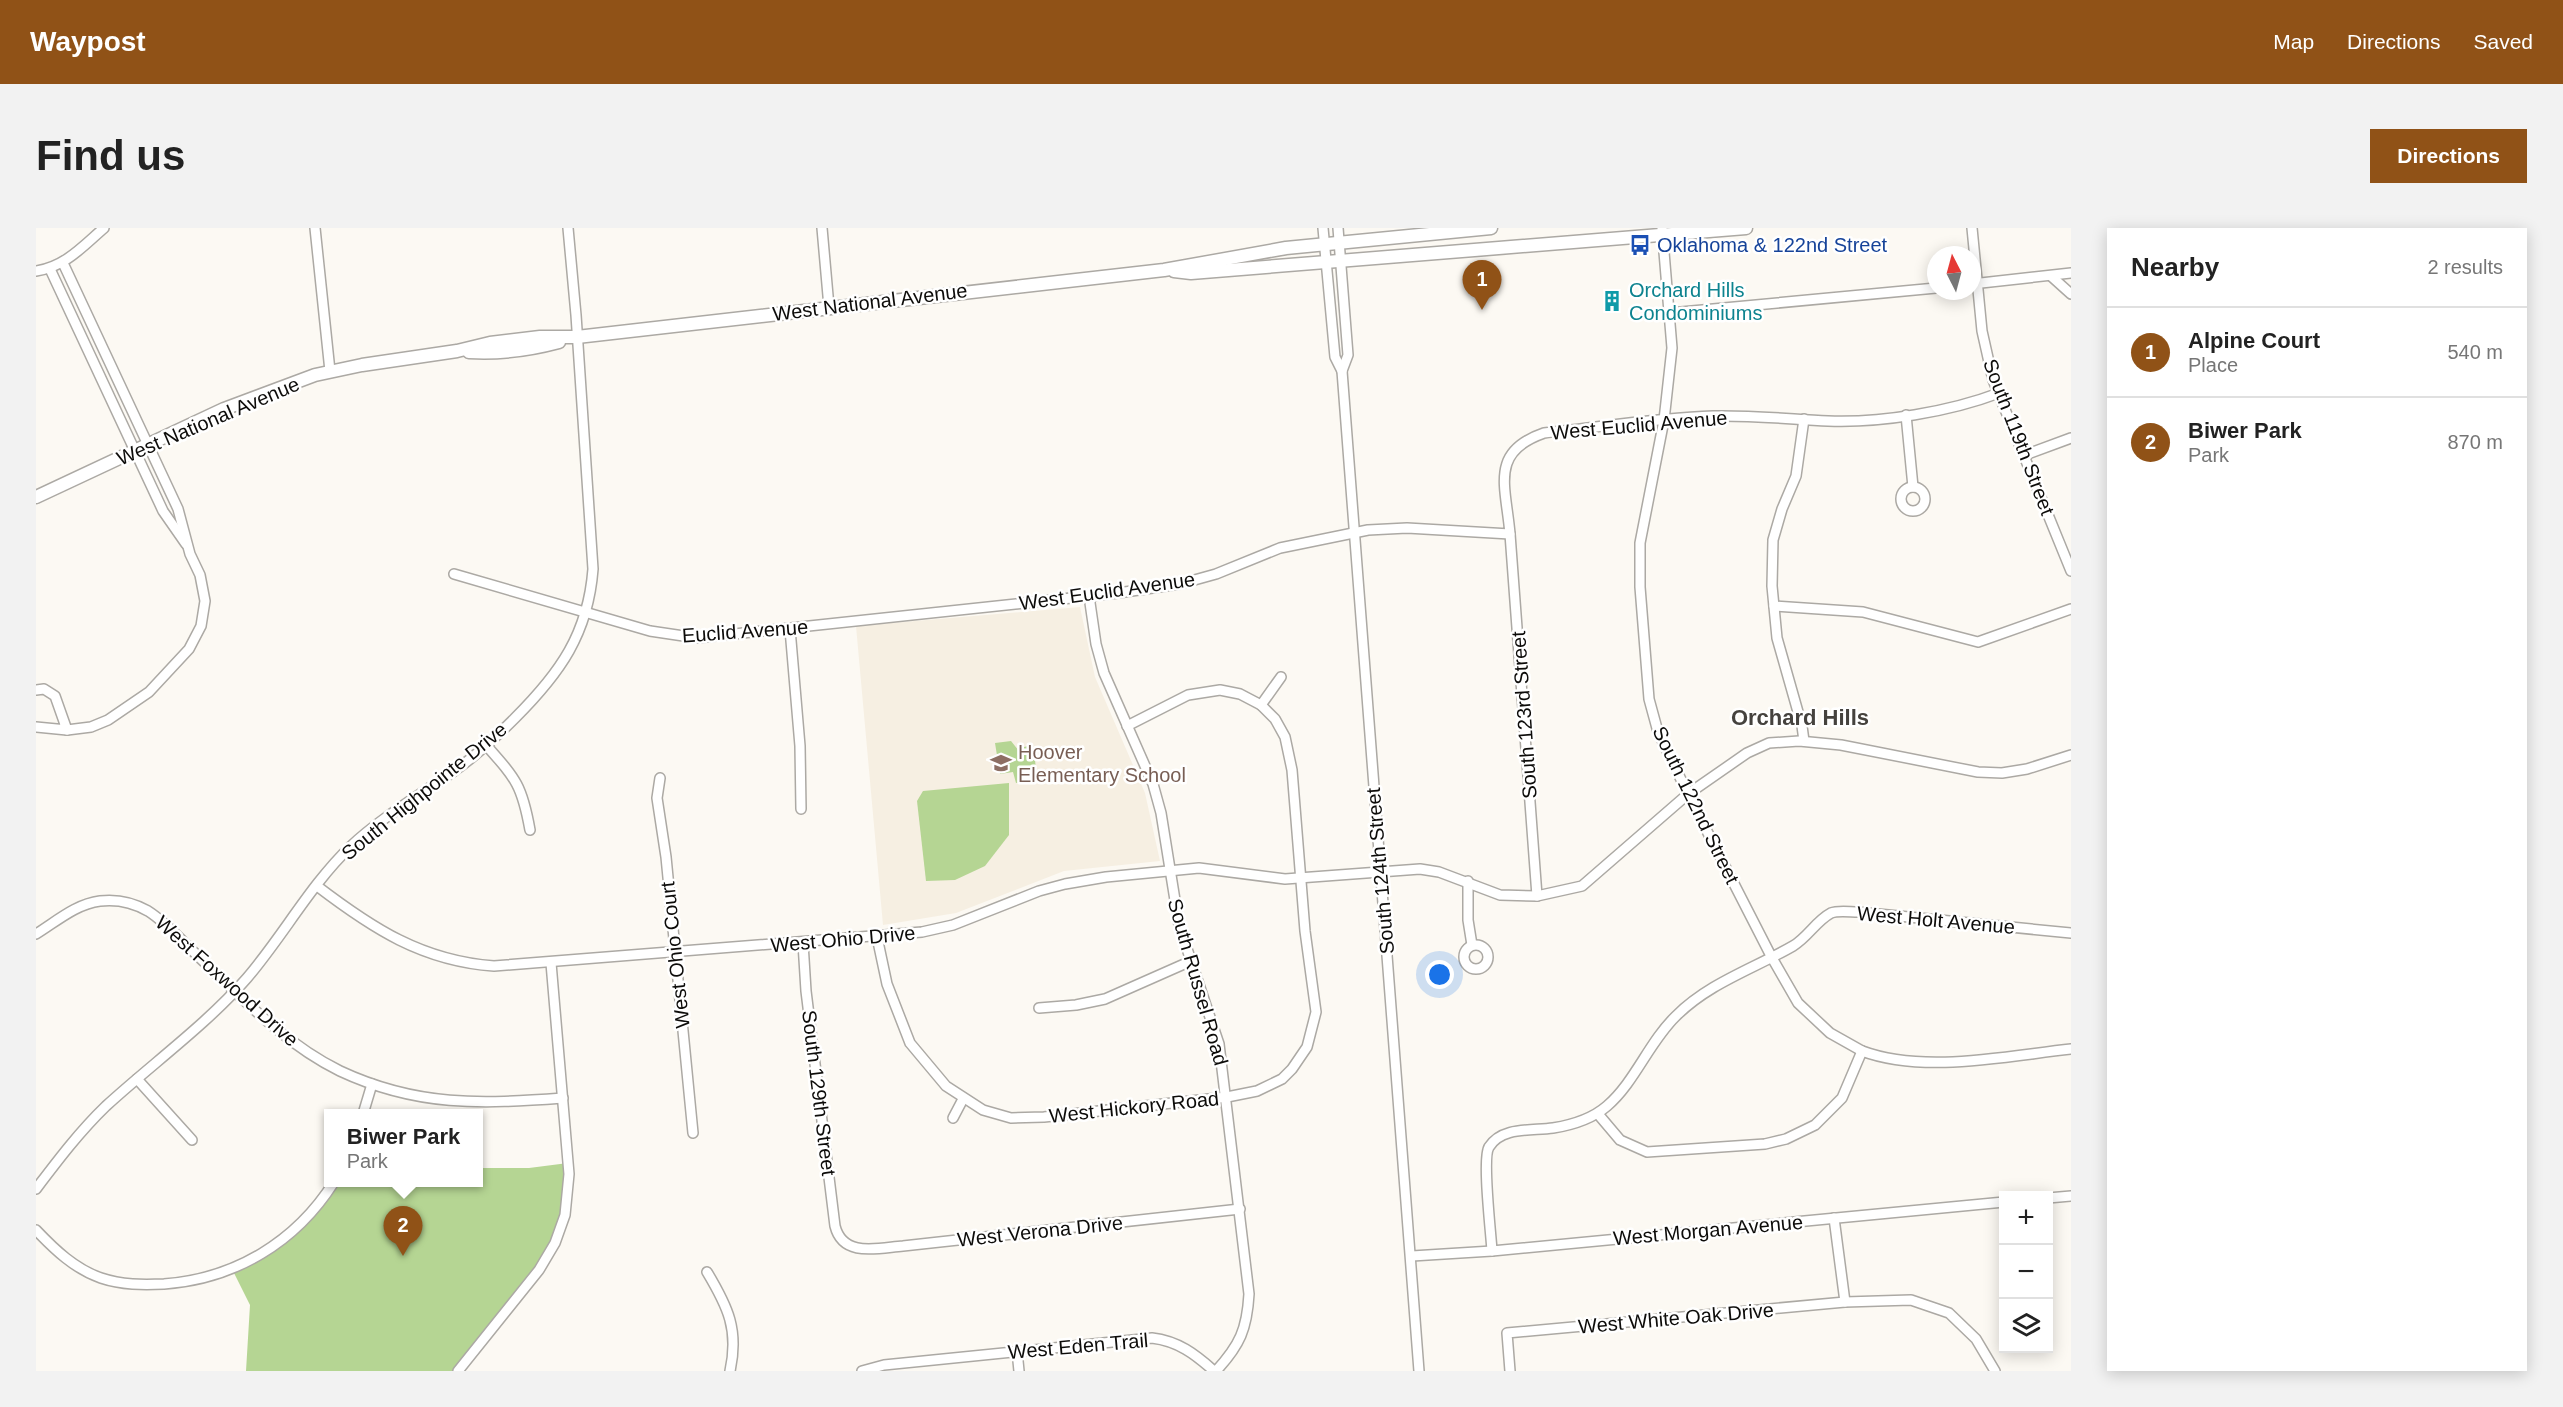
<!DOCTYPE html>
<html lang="en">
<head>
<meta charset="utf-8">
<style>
	body { margin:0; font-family:Arial,sans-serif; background:#f2f2f2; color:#222 }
	.controls { position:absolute; right:18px; bottom:18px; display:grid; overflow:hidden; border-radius:0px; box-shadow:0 3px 15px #0003 }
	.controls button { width:54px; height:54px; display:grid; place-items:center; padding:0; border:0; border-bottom:2px solid #e0e0e0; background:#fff; color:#222; font:30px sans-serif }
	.compass { position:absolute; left:1891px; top:18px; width:54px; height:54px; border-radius:50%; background:#fff; box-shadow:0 3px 15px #0003; rotate:354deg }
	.you { position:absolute; left:1404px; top:747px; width:21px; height:21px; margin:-15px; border:4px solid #fff; border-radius:50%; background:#1a73e8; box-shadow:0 0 0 9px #1a73e833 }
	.badge { display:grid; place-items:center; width:39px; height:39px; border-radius:50%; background:#905217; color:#fff; font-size:20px; font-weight:700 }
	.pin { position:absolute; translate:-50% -50px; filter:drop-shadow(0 2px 3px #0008) }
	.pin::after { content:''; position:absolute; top:32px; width:21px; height:18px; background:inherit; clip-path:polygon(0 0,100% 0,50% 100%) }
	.popup { position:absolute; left:288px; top:881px; width:159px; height:78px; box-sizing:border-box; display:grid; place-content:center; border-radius:0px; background:#fff; filter:drop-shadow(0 2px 4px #0005); font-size:20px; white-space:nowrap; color:#767676 }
	.popup b { font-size:22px; color:#222 }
	.popup::after { content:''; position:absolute; left:50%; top:100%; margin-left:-12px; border:12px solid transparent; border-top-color:#fff }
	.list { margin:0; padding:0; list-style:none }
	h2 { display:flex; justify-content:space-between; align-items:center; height:78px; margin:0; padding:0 24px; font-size:26px }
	h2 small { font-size:20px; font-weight:400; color:#767676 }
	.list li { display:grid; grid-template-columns:39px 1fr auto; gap:18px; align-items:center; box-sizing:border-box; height:90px; padding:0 24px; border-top:2px solid #e0e0e0 }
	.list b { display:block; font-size:22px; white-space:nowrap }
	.list p { margin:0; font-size:20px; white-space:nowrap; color:#767676 }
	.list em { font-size:20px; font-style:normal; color:#767676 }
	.icon { flex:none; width:33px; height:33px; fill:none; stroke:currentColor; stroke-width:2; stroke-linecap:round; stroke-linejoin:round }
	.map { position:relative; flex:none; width:2035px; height:1143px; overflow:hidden; border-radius:0px }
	header { display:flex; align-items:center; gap:36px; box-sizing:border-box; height:84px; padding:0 30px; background:#905217; color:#fff }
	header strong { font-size:28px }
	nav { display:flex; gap:33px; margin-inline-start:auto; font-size:21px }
	.intro { display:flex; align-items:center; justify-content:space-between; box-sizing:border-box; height:144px; padding:0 36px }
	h1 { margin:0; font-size:42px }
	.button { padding:15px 27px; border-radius:0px; background:#905217; color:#fff; font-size:21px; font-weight:700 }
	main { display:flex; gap:36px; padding:0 36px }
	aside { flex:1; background:#fff; border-radius:0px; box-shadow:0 3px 15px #0003 }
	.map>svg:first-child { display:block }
	.built { fill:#f6efe2 }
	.green { fill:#b5d593 }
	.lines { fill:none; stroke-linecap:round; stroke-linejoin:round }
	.minor-casing { stroke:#aca9a4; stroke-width:12 }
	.major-casing { stroke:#aca9a4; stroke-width:15 }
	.minor { stroke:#fff; stroke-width:9 }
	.major { stroke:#fff; stroke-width:12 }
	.labels { text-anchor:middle; stroke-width:5; stroke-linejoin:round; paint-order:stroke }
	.transit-label { font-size:20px; fill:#164399; stroke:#fff; text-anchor:start }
	.culture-label { font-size:20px; fill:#0d838f; stroke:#fff; text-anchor:start }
	.street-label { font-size:20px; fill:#0d0c0a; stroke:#fff }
	.education-label { font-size:20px; fill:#785e54; stroke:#fff; text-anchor:start }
	.quarter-label { font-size:22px; font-weight:bold; fill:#45423e; stroke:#fff }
</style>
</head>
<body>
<header>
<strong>Waypost</strong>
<nav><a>Map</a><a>Directions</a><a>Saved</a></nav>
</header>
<div class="intro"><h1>Find us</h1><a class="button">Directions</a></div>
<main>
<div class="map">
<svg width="2035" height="1143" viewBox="0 0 2035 1143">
	<rect width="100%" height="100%" fill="#fcf9f3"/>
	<polygon class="built" points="1044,379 1059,449 1109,565 1124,633 1028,643 920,685 847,697 820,398"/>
	<g class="green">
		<polygon points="975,513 983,523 987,523 988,519 992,518 998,522 1001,552 980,555 977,544 964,546 959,515"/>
		<polygon points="973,555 973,607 949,638 919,652 890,653 881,573 887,563"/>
		<polygon points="532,935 533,965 519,1015 422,1143 210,1143 214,1077 196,1041 260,1000 298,955 442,954 442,940 493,940"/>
	</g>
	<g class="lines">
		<defs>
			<g id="minor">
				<polyline points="279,0 294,143"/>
				<polyline points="786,0 793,79"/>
				<polyline points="1287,0 1299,129 1306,143 1383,1143"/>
				<polyline points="1302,0 1312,127 1306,143"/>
				<polyline points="1626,0 1636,120 1628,192 1604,315 1604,359 1613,471 1622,504 1652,566 1735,728 1762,775 1794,805 1826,823"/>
				<polyline points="1936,0 1946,103 1957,152 2035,343"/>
				<polyline points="27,35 142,281 154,326 164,347 169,373 165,398 153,421 113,464 72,492 55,499 31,502"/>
				<polyline points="14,41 127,283 150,316"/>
				<path d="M0 43C29 39 47 18 68 0"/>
				<polyline points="2015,48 2035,66"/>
				<polyline points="1936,56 2035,45"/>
				<polyline points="1634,85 1900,60"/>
				<polyline points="1870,187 1877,259"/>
				<polyline points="1989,227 2035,210"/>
				<circle cx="1877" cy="271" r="12"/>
				<polyline points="1474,306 1501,668"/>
				<path d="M418 346 614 403 661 410 1082 365 1144 356 1180 346 1244 320 1332 302 1371 300 1474 306C1470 258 1453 224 1508 205 1564 199 1621 190 1677 188 1715 187 1753 191 1792 193 1845 195 1913 184 1963 165"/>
				<path d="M1053 368 1060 416 1068 445 1117 556 1125 585 1143 697 1183 816 1213 1066C1211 1101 1204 1117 1180 1143"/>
				<polyline points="1738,378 1827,384 1942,414 2035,381"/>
				<polyline points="754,401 764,518 765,581"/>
				<polyline points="0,462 8,461 19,468 31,502 0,499"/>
				<polyline points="1225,477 1245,449"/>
				<polyline points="1768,513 1766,498 1741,410 1736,358 1737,312 1746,281 1760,248 1768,191"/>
				<path d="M450 517C480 551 486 557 494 602"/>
				<polyline points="624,550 621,570 630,629 657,905"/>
				<polyline points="1432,653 1432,692 1436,717"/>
				<path d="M281 658C336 700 386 733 458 738L886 704 917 697 1003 663 1029 656 1070 649 1163 640 1249 651 1384 641 1403 644 1464 667 1501 668 1546 658 1652 566 1711 525 1733 515 1763 513 1805 517 1942 544 1966 545 1991 541 2035 527"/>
				<path d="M0 706C21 693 40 676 64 673 81 671 98 675 112 683 131 695 147 714 163 729 207 771 249 816 304 843 381 879 445 876 527 870"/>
				<polyline points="841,709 851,756 874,815 910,858 947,882 975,890 1008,889 1191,869 1221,863 1246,851 1256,841 1271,819 1280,784 1269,703 1256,542 1249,509 1239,491 1225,477 1204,466 1184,462 1152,467 1091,498"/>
				<path d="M767 715 770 763 799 998C807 1030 842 1020 867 1018L1204 981"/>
				<circle cx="1440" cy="729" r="12"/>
				<polyline points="1003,780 1040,777 1069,771 1155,733"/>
				<polyline points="101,851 156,912"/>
				<polyline points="327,886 336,856"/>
				<path d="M1562 886 1584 912 1611 924 1729 916 1750 911 1779 897 1806 870 1826 823C1888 846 1970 828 2035 821"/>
				<polyline points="917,890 927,871"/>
				<path d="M0 961C22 932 44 903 70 878 117 835 170 797 211 750 247 708 275 656 315 618 346 589 383 568 418 543 440 528 460 509 479 490 524 445 552 406 557 341L540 87 532 0"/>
				<polyline points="2012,970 2035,968"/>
				<polyline points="1798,990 1809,1074"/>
				<path d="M0 1002C19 1022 39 1041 65 1050 86 1057 107 1057 128 1056 199 1051 260 1014 298 954"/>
				<path d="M1456 1023C1455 1005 1446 930 1453 919 1466 898 1497 903 1517 900 1536 897 1556 891 1571 878 1599 854 1613 814 1640 788 1673 755 1717 741 1757 718 1772 709 1780 693 1795 685 1802 682 1814 684 1822 684L2035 705"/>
				<polyline points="1376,1028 1456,1023 1968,974"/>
				<path d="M671 1044C692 1079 703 1102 694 1143"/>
				<polyline points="981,1123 983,1143"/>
				<polyline points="422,1143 503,1042 519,1015 529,987 533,946 515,735"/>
				<path d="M826 1143 848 1137 1116 1110C1142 1113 1159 1126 1178 1143"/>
				<polyline points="1474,1143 1471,1105 1809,1074 1875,1072 1913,1085 1940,1111 1959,1143"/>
			</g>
			<g id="major">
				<polyline points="1138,43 1155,45 1710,0"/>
				<path d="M433 124C464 126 493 122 523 114"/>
				<polyline points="0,269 188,181 279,147 326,137 421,123 454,115 504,109 541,109 1128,42 1250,20 1455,0"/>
			</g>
		</defs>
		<use href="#minor" class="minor-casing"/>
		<use href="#major" class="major-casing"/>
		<use href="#minor" class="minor"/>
		<use href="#major" class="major"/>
	</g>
	<defs>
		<symbol id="bus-bare" viewBox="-9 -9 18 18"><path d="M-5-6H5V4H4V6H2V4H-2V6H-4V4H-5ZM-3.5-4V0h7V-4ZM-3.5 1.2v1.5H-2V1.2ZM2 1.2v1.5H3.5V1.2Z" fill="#1a4fb4" stroke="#fff" stroke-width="2.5" paint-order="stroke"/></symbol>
		<symbol id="building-bare" viewBox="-9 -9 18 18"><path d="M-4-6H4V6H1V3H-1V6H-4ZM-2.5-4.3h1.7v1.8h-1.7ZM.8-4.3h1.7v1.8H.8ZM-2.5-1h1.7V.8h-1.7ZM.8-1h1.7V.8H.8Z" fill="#0f9aa8" stroke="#fff" stroke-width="2.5" paint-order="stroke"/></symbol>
		<symbol id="school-bare" viewBox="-9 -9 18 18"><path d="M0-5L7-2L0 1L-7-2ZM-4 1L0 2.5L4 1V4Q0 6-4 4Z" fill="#8d6e63" stroke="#fff" stroke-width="2.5" paint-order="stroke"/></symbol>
	</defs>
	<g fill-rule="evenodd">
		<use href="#bus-bare" x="1589" y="2" width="30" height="30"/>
		<use href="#building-bare" x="1561" y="58" width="30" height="30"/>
		<use href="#school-bare" x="950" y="520" width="30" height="30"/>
	</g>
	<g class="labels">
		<g class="transit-label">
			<text x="1621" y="24">Oklahoma &amp; 122nd Street</text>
		</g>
		<g class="culture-label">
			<text x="1593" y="69">Orchard Hills<tspan x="1593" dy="23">Condominiums</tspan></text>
		</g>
		<g class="street-label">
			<text transform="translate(834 74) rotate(-7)" y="7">West National Avenue</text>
			<text transform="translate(172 193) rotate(-23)" y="7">West National Avenue</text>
			<text transform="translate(1603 197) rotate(-5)" y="7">West Euclid Avenue</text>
			<text transform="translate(1983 209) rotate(69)" y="7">South 119th Street</text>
			<text transform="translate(1071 363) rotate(-8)" y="7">West Euclid Avenue</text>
			<text transform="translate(709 403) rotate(-4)" y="7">Euclid Avenue</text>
			<text transform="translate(1488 487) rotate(-94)" y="7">South 123rd Street</text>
			<text transform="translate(388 563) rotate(-39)" y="7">South Highpointe Drive</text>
			<text transform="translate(1660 577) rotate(64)" y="7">South 122nd Street</text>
			<text transform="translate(1344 643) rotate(-95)" y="7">South 124th Street</text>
			<text transform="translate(1900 692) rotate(5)" y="7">West Holt Avenue</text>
			<text transform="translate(807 711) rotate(-5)" y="7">West Ohio Drive</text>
			<text transform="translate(639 727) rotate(-96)" y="7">West Ohio Court</text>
			<text transform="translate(191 753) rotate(42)" y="7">West Foxwood Drive</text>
			<text transform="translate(1162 754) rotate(74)" y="7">South Russel Road</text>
			<text transform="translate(783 865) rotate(83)" y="7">South 129th Street</text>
			<text transform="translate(1098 879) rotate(-6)" y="7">West Hickory Road</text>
			<text transform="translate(1672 1002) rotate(-5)" y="7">West Morgan Avenue</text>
			<text transform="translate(1004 1003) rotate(-6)" y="7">West Verona Drive</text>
			<text transform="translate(1640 1090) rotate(-5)" y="7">West White Oak Drive</text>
			<text transform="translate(1042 1118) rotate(-5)" y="7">West Eden Trail</text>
		</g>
		<g class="education-label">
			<text x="982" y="531">Hoover<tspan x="982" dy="23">Elementary School</tspan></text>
		</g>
		<g class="quarter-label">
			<text x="1764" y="497">Orchard Hills</text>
		</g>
	</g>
</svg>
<div class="controls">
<button>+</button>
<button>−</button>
<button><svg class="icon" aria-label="layers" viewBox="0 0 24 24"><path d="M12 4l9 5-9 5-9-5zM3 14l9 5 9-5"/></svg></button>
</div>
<svg class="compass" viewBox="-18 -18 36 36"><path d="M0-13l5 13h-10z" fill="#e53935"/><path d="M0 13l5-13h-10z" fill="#767676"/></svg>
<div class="you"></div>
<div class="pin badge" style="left:1446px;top:82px">1</div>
<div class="pin badge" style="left:367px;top:1028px">2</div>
<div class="popup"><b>Biwer Park</b>Park</div>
</div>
<aside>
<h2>Nearby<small>2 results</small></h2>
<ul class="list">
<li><span class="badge">1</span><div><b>Alpine Court</b><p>Place</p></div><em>540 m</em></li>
<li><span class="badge">2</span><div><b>Biwer Park</b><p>Park</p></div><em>870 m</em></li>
</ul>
</aside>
</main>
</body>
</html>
